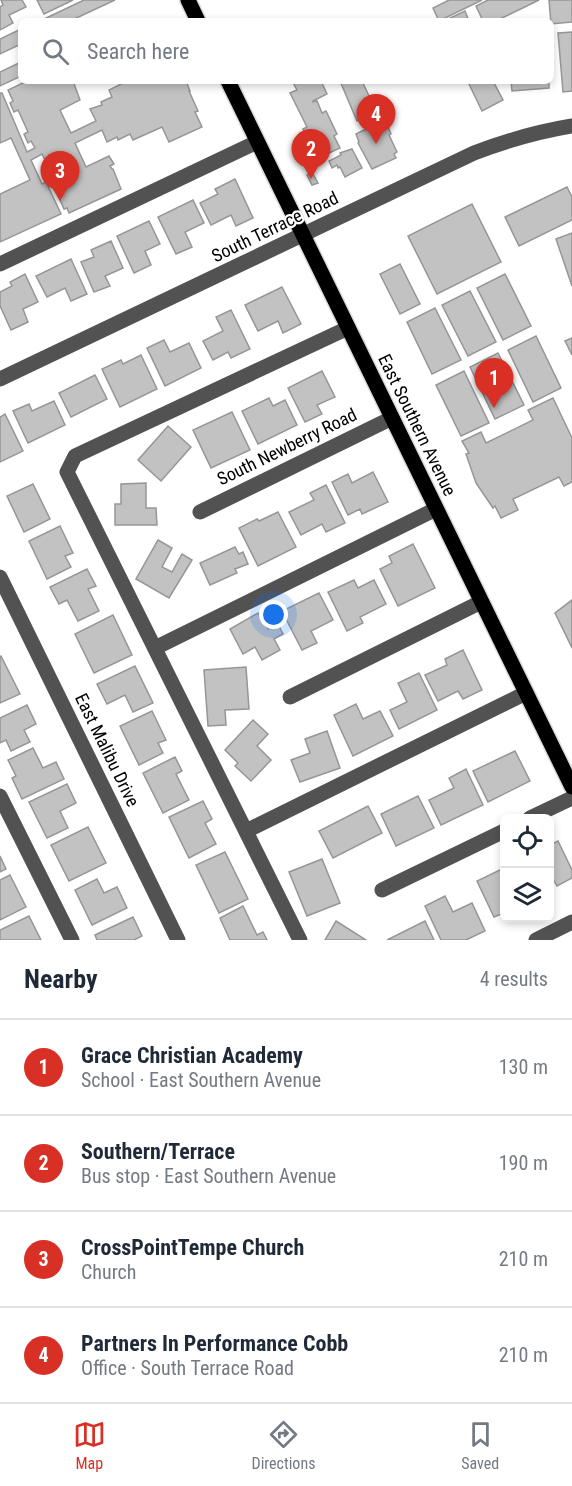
<!DOCTYPE html>
<html lang="en">
<head>
<meta charset="utf-8">
<style>
	body { margin:0; font-family:"Roboto Condensed",sans-serif; background:#f6f6f7; color:#1f2937 }
	.controls { position:absolute; right:18px; bottom:18px; display:grid; overflow:hidden; border-radius:9px; box-shadow:0 3px 9px #0003 }
	.controls button { width:54px; height:54px; display:grid; place-items:center; padding:0; border:0; border-bottom:2px solid #e0e1e3; background:#fff; color:#1f2937; font:30px sans-serif }
	.you { position:absolute; left:274px; top:615px; width:21px; height:21px; margin:-15px; border:4px solid #fff; border-radius:50%; background:#1a73e8; box-shadow:0 0 0 9px #1a73e833 }
	.badge { display:grid; place-items:center; width:39px; height:39px; border-radius:50%; background:#d93025; color:#fff; font-size:20px; font-weight:700 }
	.pin { position:absolute; translate:-50% -50px; filter:drop-shadow(0 2px 3px #0008) }
	.pin::after { content:''; position:absolute; top:32px; width:21px; height:18px; background:inherit; clip-path:polygon(0 0,100% 0,50% 100%) }
	.list { margin:0; padding:0; list-style:none }
	h2 { display:flex; justify-content:space-between; align-items:center; height:78px; margin:0; padding:0 24px; font-size:26px }
	h2 small { font-size:20px; font-weight:400; color:#747a83 }
	.list li { display:grid; grid-template-columns:39px 1fr auto; gap:18px; align-items:center; box-sizing:border-box; height:96px; padding:0 24px; border-top:2px solid #e0e1e3 }
	.list b { display:block; font-size:22px; white-space:nowrap }
	.list p { margin:0; font-size:20px; white-space:nowrap; color:#747a83 }
	.list em { font-size:20px; font-style:normal; color:#747a83 }
	.icon { flex:none; width:33px; height:33px; fill:none; stroke:currentColor; stroke-width:2; stroke-linecap:round; stroke-linejoin:round }
	.map { position:relative; flex:none; width:572px; height:940px; overflow:hidden }
	.search { position:absolute; background:#fff; box-shadow:0 3px 9px #0003; left:18px; right:18px; top:18px; height:66px; display:flex; align-items:center; gap:15px; box-sizing:border-box; padding:0 21px; border-radius:9px; color:#747a83; font-size:22px }
	.sheet { height:462px; background:#fff }
	nav { display:flex; justify-content:space-around; align-items:center; box-sizing:border-box; height:84px; border-top:2px solid #e0e1e3; background:#fff; font-size:16px; color:#747a83 }
	nav a { display:grid; justify-items:center; gap:3px }
	nav .on { color:#d93025 }
	.map>svg:first-child { display:block }
	.building { fill:#c2c2c2; stroke:#969696; stroke-width:1.5 }
	.lines { fill:none; stroke-linecap:round; stroke-linejoin:round }
	.major-casing { stroke:#dbdbdb; stroke-width:18 }
	.minor { stroke:#525252; stroke-width:15 }
	.major { stroke:#000; stroke-width:15 }
	.labels { text-anchor:middle; stroke-width:4.5; stroke-linejoin:round; paint-order:stroke }
	.street-label { font-size:18px; fill:#000; stroke:#fff }
</style>
</head>
<body>
<div class="map">
<svg width="572" height="940" viewBox="0 0 572 940">
	<rect width="100%" height="100%" fill="#fff"/>
	<g class="building">
		<polygon points="1,0 22,0 26,7 9,15 13,23 0,30 0,7 3,5"/>
		<polygon points="37,0 73,0 44,14"/>
		<polygon points="84,0 115,0 70,21 40,21"/>
		<polygon points="449,0 482,0 439,21 433,8"/>
		<polygon points="488,0 539,0 496,21 483,21 476,6"/>
		<polygon points="549,0 572,0 572,22 551,24"/>
		<polygon points="465,11 469,21 444,21"/>
		<polygon points="21,29 21,44 0,54 0,39"/>
		<polygon points="572,32 572,91 563,92 558,33"/>
		<polygon points="21,62 21,76 0,86 0,72"/>
		<polygon points="27,81 73,81 80,100 60,110 71,133 96,121 90,109 102,105 101,102 112,97 109,90 127,81 186,81 190,91 189,91 198,111 195,112 202,127 169,142 162,127 133,140 130,134 118,140 117,137 107,142 102,130 75,143 86,167 109,156 114,164 110,166 112,169 113,169 121,189 69,213 67,208 64,209 57,193 59,191 53,178 49,179 45,169 49,168 42,154 31,160 42,184 46,182 61,214 0,242 0,194 30,180 11,138 0,143 0,93 2,93 27,152 35,148 31,141 28,143 24,134 28,132 18,110 14,112 10,103 13,101 8,90"/>
		<polygon points="292,81 321,81 327,94 313,101 313,102 317,101 322,113 326,111 337,134 334,136 340,148 323,156 318,146 315,148 313,142 314,141 313,139 309,141 303,129 307,127 290,93 297,90"/>
		<polygon points="340,81 362,81 378,115 370,119 368,116 357,121"/>
		<polygon points="469,81 493,81 503,100 482,111 468,82"/>
		<polygon points="511,81 549,81 549,88 512,91"/>
		<polygon points="385,120 391,134 389,135 397,152 394,154 396,158 372,169 358,143 359,142 356,134"/>
		<polygon points="352,149 362,168 345,177 340,167 338,168 337,165 332,168 329,161 341,155 340,153"/>
		<polygon points="312,172 318,183 312,185 307,175"/>
		<polygon points="235,179 253,218 236,226 231,215 211,225 200,203 218,194 215,189"/>
		<polygon points="567,187 572,197 572,220 519,246 505,217"/>
		<polygon points="193,200 204,223 185,232 192,247 176,254 158,217"/>
		<polygon points="472,204 501,262 437,294 408,236"/>
		<polygon points="149,221 160,244 145,251 151,265 134,273 117,236"/>
		<polygon points="572,233 572,286 556,239"/>
		<polygon points="111,241 123,268 105,276 110,286 94,292 81,262 94,257 91,250"/>
		<polygon points="71,259 87,294 71,301 65,288 47,297 36,276"/>
		<polygon points="400,264 420,304 400,314 380,274"/>
		<polygon points="25,274 38,302 23,309 28,322 11,330 0,306 0,292 12,286 10,282"/>
		<polygon points="505,274 531,326 503,340 477,288"/>
		<polygon points="282,287 301,324 283,333 278,321 258,331 245,305"/>
		<polygon points="470,291 496,342 468,356 442,305"/>
		<polygon points="435,308 461,360 432,374 407,322"/>
		<polygon points="231,310 250,349 231,358 228,352 213,360 203,341 223,331 216,317"/>
		<polygon points="536,336 561,388 533,402 508,350"/>
		<polygon points="572,338 572,355 565,341"/>
		<polygon points="164,340 170,352 189,343 201,368 165,386 147,348"/>
		<polygon points="498,353 524,405 495,419 470,367"/>
		<polygon points="141,355 157,389 120,407 102,369 121,360 123,364"/>
		<polygon points="322,371 335,397 317,405 322,414 305,422 288,388"/>
		<polygon points="464,371 489,423 461,436 436,385"/>
		<polygon points="95,375 107,399 71,417 59,393"/>
		<polygon points="269,398 273,406 285,400 297,425 258,444 242,411"/>
		<polygon points="553,398 572,438 572,482 564,486 559,477 513,499 518,510 501,518 495,506 493,508 476,483 466,454 469,453 462,441 481,432 486,443 533,420 528,410"/>
		<polygon points="54,401 65,425 28,443 13,411 29,404 32,411"/>
		<polygon points="232,412 250,450 211,468 193,430"/>
		<polygon points="5,414 23,451 0,462 0,417"/>
		<polygon points="168,426 191,447 161,481 138,460"/>
		<polygon points="373,472 388,502 362,514 360,509 348,515 332,482 348,474 352,483"/>
		<polygon points="146,483 146,508 156,508 157,525 115,525 115,504 121,504 121,484"/>
		<polygon points="33,484 50,519 24,532 7,496"/>
		<polygon points="326,485 345,523 326,532 322,524 301,535 289,512 314,500 310,493"/>
		<polygon points="278,512 296,547 258,566 239,528 257,519 259,521"/>
		<polygon points="60,526 73,553 65,556 71,567 47,579 29,541"/>
		<polygon points="158,540 172,548 162,567 172,572 182,554 192,560 169,598 136,579"/>
		<polygon points="413,544 435,588 398,606 380,569 392,563 389,556"/>
		<polygon points="235,547 239,554 243,552 248,564 235,569 237,573 210,585 200,563"/>
		<polygon points="87,569 96,586 88,589 99,611 78,621 67,600 59,604 50,587"/>
		<polygon points="354,580 358,588 374,580 386,604 360,617 363,623 347,631 328,592"/>
		<polygon points="319,593 333,620 311,631 317,643 302,650 282,611"/>
		<polygon points="572,600 572,648 555,613"/>
		<polygon points="258,613 268,629 278,624 283,634 274,639 280,650 262,660 255,647 243,654 230,629"/>
		<polygon points="113,615 132,655 94,673 75,634"/>
		<polygon points="463,650 482,690 463,699 458,691 438,701 425,675 447,665 445,659"/>
		<polygon points="1,656 20,694 0,703 0,657"/>
		<polygon points="135,666 153,703 133,712 125,695 107,704 97,684"/>
		<polygon points="246,667 249,709 225,710 226,725 208,726 204,670"/>
		<polygon points="419,673 437,710 399,729 390,710 407,702 398,683"/>
		<polygon points="356,704 363,719 380,711 393,736 353,756 334,715"/>
		<polygon points="27,705 36,724 24,730 30,742 11,751 6,740 0,743 0,718"/>
		<polygon points="152,711 166,740 158,743 163,753 139,765 120,726"/>
		<polygon points="253,720 268,734 257,746 271,760 251,781 235,766 238,763 225,750"/>
		<polygon points="327,731 340,768 300,782 291,760 310,753 305,739"/>
		<polygon points="33,748 43,768 56,762 64,779 22,799 12,778 16,776 8,760"/>
		<polygon points="515,751 530,781 488,802 473,771"/>
		<polygon points="175,757 182,771 176,774 189,800 163,813 143,773"/>
		<polygon points="466,769 483,805 441,825 429,800 454,788 449,778"/>
		<polygon points="67,784 76,803 60,811 68,828 47,838 29,802"/>
		<polygon points="418,796 434,828 396,846 381,814"/>
		<polygon points="203,801 212,819 205,823 216,844 189,858 169,817"/>
		<polygon points="368,806 382,833 333,858 319,831"/>
		<polygon points="88,827 106,863 69,881 51,845"/>
		<polygon points="558,841 572,870 572,878 557,886 553,879 550,881 550,845"/>
		<polygon points="225,852 248,899 219,913 196,865"/>
		<polygon points="0,856 6,869 0,872"/>
		<polygon points="322,859 340,903 307,916 289,872"/>
		<polygon points="504,868 504,913 494,917 477,881"/>
		<polygon points="10,875 26,907 0,920 0,880"/>
		<polygon points="97,879 104,893 117,887 127,908 92,925 75,890"/>
		<polygon points="445,896 453,912 472,903 485,931 466,940 441,940 425,906"/>
		<polygon points="243,906 257,935 263,932 267,940 230,940 220,918"/>
		<polygon points="29,916 41,940 0,940 0,930"/>
		<polygon points="133,917 142,936 134,940 97,940 95,935"/>
		<polygon points="336,921 366,940 325,940"/>
		<polygon points="425,921 434,940 387,940"/>
	</g>
	<g class="lines">
		<defs>
			<g id="major">
				<polyline points="188,0 198,21"/>
				<polyline points="228,81 572,787"/>
			</g>
		</defs>
		<use href="#major" class="major-casing"/>
		<g class="minor">
			<polyline points="0,264 257,142"/>
			<path d="M0 379 474 153C508 140 536 132 572 126"/>
			<polyline points="200,512 392,418"/>
			<polyline points="0,577 178,940"/>
			<polyline points="155,648 436,509"/>
			<polyline points="290,697 481,602"/>
			<polyline points="0,796 72,940"/>
			<polyline points="530,818 572,798"/>
			<polyline points="246,831 526,693"/>
			<polyline points="382,890 504,831"/>
			<polyline points="300,940 67,472 75,456 348,328"/>
			<polyline points="536,940 572,922"/>
		</g>
		<use href="#major" class="major"/>
	</g>
	<g class="labels">
		<g class="street-label">
			<text transform="translate(275 227) rotate(-26)" y="6">South Terrace Road</text>
			<text transform="translate(417 425) rotate(64)" y="6">East Southern Avenue</text>
			<text transform="translate(287 447) rotate(-26)" y="6">South Newberry Road</text>
			<text transform="translate(107 750) rotate(64)" y="6">East Malibu Drive</text>
		</g>
	</g>
</svg>
<div class="controls">
<button><svg class="icon" aria-label="locate" viewBox="0 0 24 24"><circle cx="12" cy="12" r="6"/><path d="M12 2v4M12 18v4M2 12h4M18 12h4"/></svg></button>
<button><svg class="icon" aria-label="layers" viewBox="0 0 24 24"><path d="M12 4l9 5-9 5-9-5zM3 14l9 5 9-5"/></svg></button>
</div>
<div class="you"></div>
<div class="pin badge" style="left:494px;top:408px">1</div>
<div class="pin badge" style="left:311px;top:179px">2</div>
<div class="pin badge" style="left:60px;top:201px">3</div>
<div class="pin badge" style="left:376px;top:144px">4</div>
<div class="search"><svg class="icon" aria-label="search" viewBox="0 0 24 24"><circle cx="10" cy="10" r="6"/><path d="M15 15l6 6"/></svg>Search here</div>
</div>
<section class="sheet">
<h2>Nearby<small>4 results</small></h2>
<ul class="list">
<li><span class="badge">1</span><div><b>Grace Christian Academy</b><p>School · East Southern Avenue</p></div><em>130 m</em></li>
<li><span class="badge">2</span><div><b>Southern/Terrace</b><p>Bus stop · East Southern Avenue</p></div><em>190 m</em></li>
<li><span class="badge">3</span><div><b>CrossPointTempe Church</b><p>Church</p></div><em>210 m</em></li>
<li><span class="badge">4</span><div><b>Partners In Performance Cobb</b><p>Office · South Terrace Road</p></div><em>210 m</em></li>
</ul>
</section>
<nav>
<a class="on"><svg class="icon" aria-label="map" viewBox="0 0 24 24"><path d="M3 6l6-2 6 2 6-2v14l-6 2-6-2-6 2zM9 4v14M15 6v14"/></svg>Map</a>
<a><svg class="icon" aria-label="directions" viewBox="0 0 24 24"><path d="M12 3l9 9-9 9-9-9zM9 14v-3h6M13 9l2 2-2 2"/></svg>Directions</a>
<a><svg class="icon" aria-label="saved" viewBox="0 0 24 24"><path d="M7 4h10v16l-5-4-5 4z"/></svg>Saved</a>
</nav>
</body>
</html>
